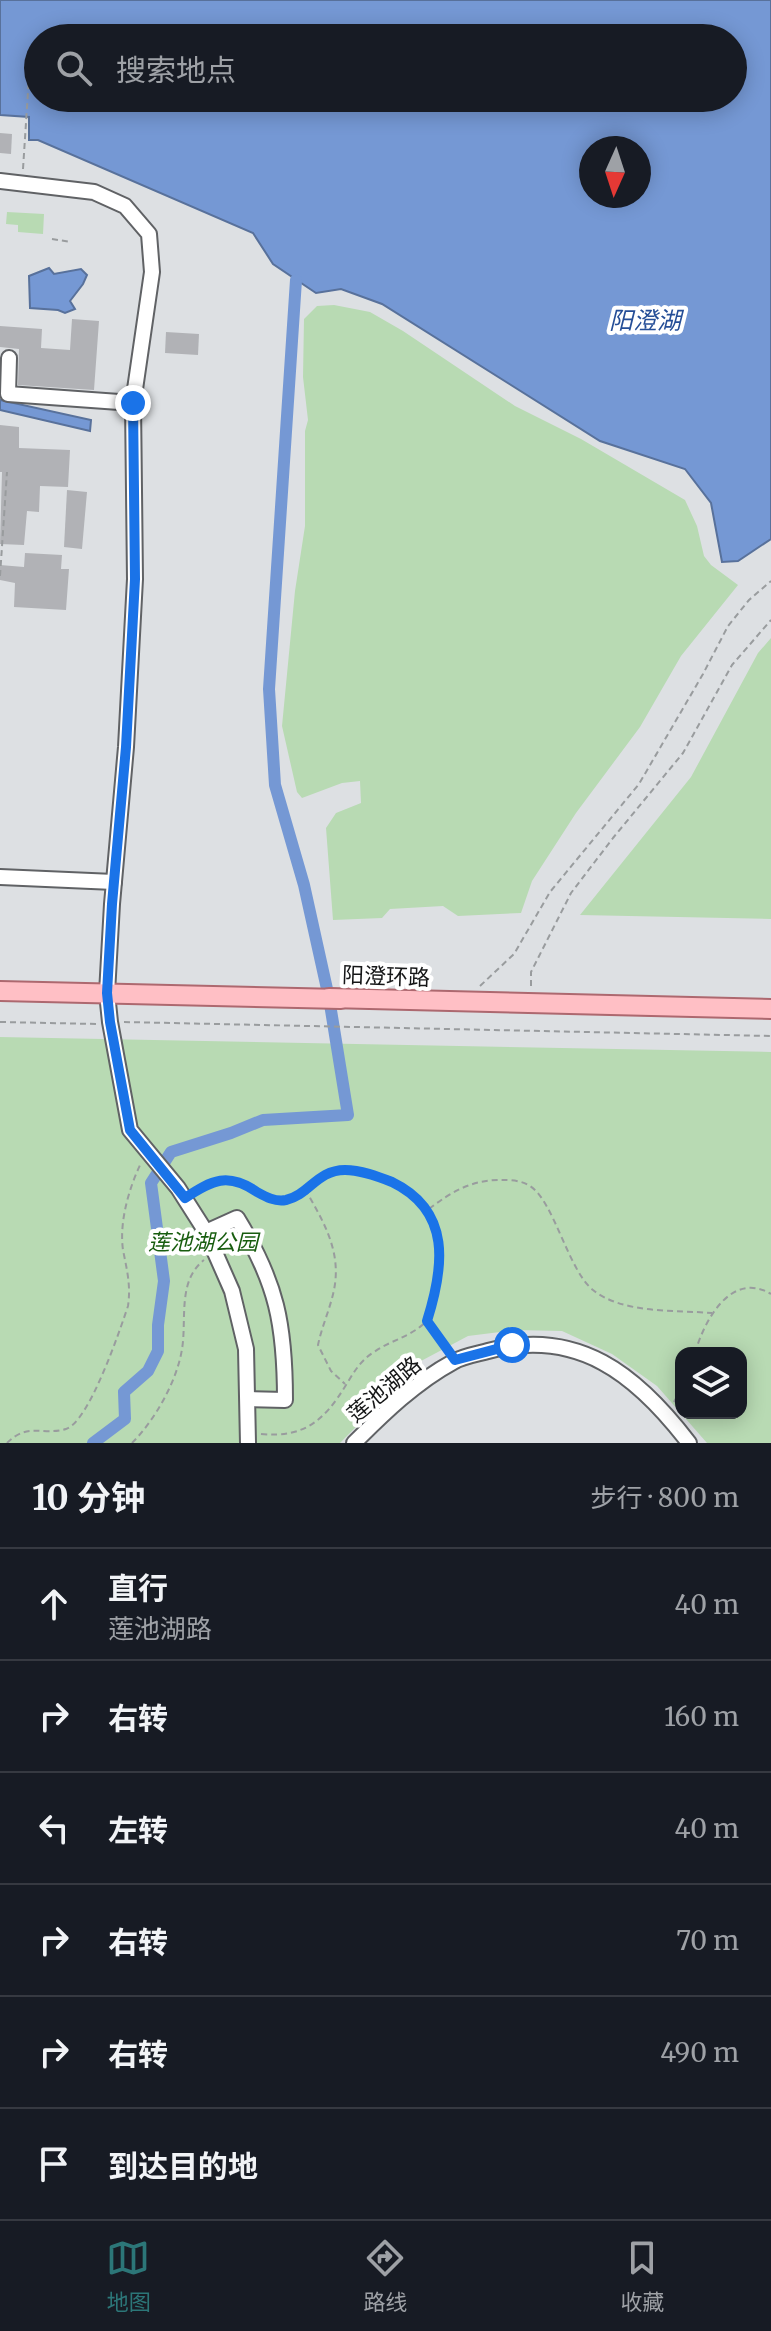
<!DOCTYPE html>
<html lang="zh">
<head>
<meta charset="utf-8">
<style>
	body { margin:0; font-family:Merriweather,"Noto Sans SC",serif; background:#242831; color:#f1f3f6 }
	.controls { position:absolute; right:24px; bottom:24px; display:grid; overflow:hidden; border-radius:16px; box-shadow:0 4px 20px #0003 }
	.controls button { width:72px; height:72px; display:grid; place-items:center; padding:0; border:0; border-bottom:2px solid #363941; background:#171b24; color:#f1f3f6; font:40px sans-serif }
	.compass { position:absolute; left:579px; top:136px; width:72px; height:72px; border-radius:50%; background:#171b24; box-shadow:0 4px 20px #0003; rotate:183deg }
	.stop { position:absolute; width:24px; height:24px; margin:-18px; border:6px solid #1a73e8; border-radius:50%; background:#fff }
	.stop.end { background:#1a73e8; border-color:#fff; box-shadow:0 2px 8px #0008 }
	.list { margin:0; padding:0; list-style:none }
	h2 { display:flex; justify-content:space-between; align-items:center; height:104px; margin:0; padding:0 32px; font-size:34px }
	h2 small { font-size:26px; font-weight:400; color:#9ea1a6 }
	.list li { display:grid; grid-template-columns:52px 1fr auto; gap:24px; align-items:center; box-sizing:border-box; height:112px; padding:0 32px; border-top:2px solid #363941 }
	.list b { display:block; font-size:30px; white-space:nowrap }
	.list p { margin:0; font-size:26px; white-space:nowrap; color:#9ea1a6 }
	.list em { font-size:26px; font-style:normal; color:#9ea1a6 }
	.icon { flex:none; width:44px; height:44px; fill:none; stroke:currentColor; stroke-width:2; stroke-linecap:round; stroke-linejoin:round }
	.map { position:relative; flex:none; width:771px; height:1443px; overflow:hidden }
	.search { position:absolute; background:#171b24; box-shadow:0 4px 20px #0003; left:24px; right:24px; top:24px; height:88px; display:flex; align-items:center; gap:20px; box-sizing:border-box; padding:0 28px; border-radius:44px; color:#9ea1a6; font-size:30px }
	.sheet { height:776px; background:#171b24 }
	nav { display:flex; justify-content:space-around; align-items:center; box-sizing:border-box; height:112px; border-top:2px solid #363941; background:#171b24; font-size:22px; color:#9ea1a6 }
	nav a { display:grid; justify-items:center; gap:4px }
	nav .on { color:#2c7678 }
	.map>svg:first-child { display:block }
	.green { fill:#b8dab3; fill-rule:evenodd }
	.water { fill:#7598d4; stroke:#58719b; stroke-width:2; fill-rule:evenodd }
	.lines { fill:none; stroke-linecap:round; stroke-linejoin:round }
	.canal { stroke:#7598d4; stroke-width:12 }
	.building { fill:#b1b2b6 }
	.minor-casing { stroke:#606265; stroke-width:18 }
	.major-casing { stroke:#ad686f; stroke-width:22 }
	.path { stroke:#999c9e; stroke-width:2; stroke-dasharray:6 4; stroke-linecap:butt }
	.minor { stroke:#fff; stroke-width:14 }
	.major { stroke:#ffbfc5; stroke-width:18 }
	.route { stroke:#1a73e8; stroke-width:10 }
	.labels { text-anchor:middle; stroke-width:8; stroke-linejoin:round; paint-order:stroke }
	.street-label { font-size:22px; fill:#151617; stroke:#fff }
	.park-label { font-size:22px; font-style:italic; fill:#185d0f; stroke:#fff }
	.water-label { font-size:24px; font-style:italic; fill:#254e97; stroke:#fff }
</style>
</head>
<body>
<div class="map">
<svg width="771" height="1443" viewBox="0 0 771 1443">
	<rect width="100%" height="100%" fill="#dde0e3"/>
	<g class="green">
		<polygon points="7,212 44,214 43,234 18,232 18,225 6,224"/>
		<polygon points="334,305 370,312 403,331 515,406 581,439 685,500 697,526 704,556 711,565 738,585 681,656 640,727 576,813 532,881 521,913 458,916 443,906 390,909 382,918 333,920 326,828 336,813 361,803 360,781 342,783 302,798 297,792 282,726 295,591 305,526 305,431 308,420 303,377 304,319 317,306"/>
		<polygon points="771,638 771,919 580,915 691,777 758,653"/>
		<path d="M0 1037 771 1052V1443H707L657 1386 612 1354 562 1331 515 1330 468 1336 421 1361 340 1443H0ZM681 1353H741V1413H681Z"/>
	</g>
	<g class="water">
		<path d="M0 0H771V539L738 561 722 562 711 503 685 469 600 441 382 304 341 289 316 293 273 264 253 233 38 140H29V117L0 115ZM38 38H733V98H38ZM591 148H639V196H591Z"/>
		<polygon points="49,268 54,274 81,269 87,275 83,284 70,301 75,309 65,313 58,310 30,308 29,276"/>
		<polygon points="0,400 91,420 90,431 0,410"/>
	</g>
	<g class="lines">
		<polyline class="canal" points="93,1443 125,1419 124,1392 148,1371 158,1351 158,1325 164,1281 151,1183 171,1152 231,1133 263,1120 348,1115 329,998 304,885 275,785 269,689 296,280"/>
	</g>
	<g class="building">
		<polygon points="0,133 12,134 11,154 0,153"/>
		<polygon points="72,319 99,321 94,390 18,385 19,349 0,347 0,326 42,329 41,348 70,350"/>
		<polygon points="166,332 199,334 198,355 165,353"/>
		<polygon points="0,425 19,427 19,448 70,450 68,487 40,486 39,512 27,511 24,545 0,544 2,472 0,472"/>
		<polygon points="67,490 87,492 82,549 64,547"/>
		<polygon points="25,553 62,555 61,569 69,569 66,610 14,607 15,583 0,580 0,565 24,567"/>
	</g>
	<g class="lines">
		<defs>
			<g id="minor">
				<polyline points="0,181 94,192 125,206 149,234 152,272 133,403 135,579 126,747 112,904 107,993 110,1022 130,1130 178,1188 206,1232 232,1291 246,1349 248,1443"/>
				<polyline points="9,358 8,394 133,403"/>
				<polyline points="0,877 114,882"/>
				<path d="M206 1232 237 1218C277 1283 285 1325 285 1400L248 1399"/>
				<path d="M354 1443C384 1413 416 1382 453 1362 463 1356 477 1354 488 1351 578 1327 637 1375 689 1443"/>
			</g>
			<g id="major">
				<polyline points="0,991 341,999"/>
				<polyline points="329,998 771,1009"/>
			</g>
		</defs>
		<use href="#minor" class="minor-casing"/>
		<use href="#major" class="major-casing"/>
		<g class="path">
			<polyline points="23,169 30,61 38,61"/>
			<polyline points="52,239 71,242"/>
			<polyline points="0,576 7,472"/>
			<polyline points="480,986 514,954 550,892 639,784 703,674 728,626 749,600 771,581"/>
			<polyline points="531,986 531,972 571,893 613,838 683,753 732,665 771,620"/>
			<polyline points="0,1022 98,1024"/>
			<polyline points="124,1022 771,1036"/>
			<path d="M305 1189C322 1219 340 1248 335 1284 332 1305 322 1325 318 1345L331 1371 345 1384"/>
			<path d="M197 1190C242 1160 255 1209 287 1200 308 1193 314 1175 340 1170 355 1168 374 1174 387 1180 451 1210 446 1263 427 1321"/>
			<path d="M429 1209C451 1192 471 1180 500 1180 509 1180 521 1180 530 1186 554 1201 568 1270 593 1290 623 1314 675 1310 712 1313"/>
			<path d="M695 1353C704 1321 731 1270 771 1294"/>
			<polyline points="674,1402 681,1389"/>
			<path d="M261 1434C304 1438 324 1421 346 1385 354 1372 360 1361 374 1352 393 1339 409 1338 427 1321L449 1351"/>
			<path d="M7 1443C28 1422 42 1436 66 1429 89 1422 120 1330 128 1306 131 1286 127 1270 123 1250 119 1222 129 1188 141 1163"/>
			<path d="M132 1443C155 1420 177 1381 182 1349 187 1320 177 1281 204 1260"/>
		</g>
		<use href="#minor" class="minor"/>
		<use href="#major" class="major"/>
	</g>
	<g class="lines">
		<path class="route" d="M133 403 135 579 126 747 112 904 107 993 110 1022 130 1130 185 1198C212 1180 228 1172 257 1192 266 1197 275 1202 286 1200 309 1195 317 1170 345 1170 361 1170 377 1176 392 1182 452 1211 444 1267 427 1321L455 1360 512 1345"/>
	</g>
	<g class="labels">
		<g class="street-label">
			<text transform="translate(386 976) rotate(2)" y="8">阳澄环路</text>
			<text transform="translate(384 1389) rotate(-40)" y="8">莲池湖路</text>
		</g>
		<g class="park-label">
			<text x="203" y="1250">莲池湖公园</text>
		</g>
		<g class="water-label">
			<text x="645" y="329">阳澄湖</text>
		</g>
	</g>
</svg>
<div class="controls">
<button><svg class="icon" aria-label="layers" viewBox="0 0 24 24"><path d="M12 4l9 5-9 5-9-5zM3 14l9 5 9-5"/></svg></button>
</div>
<svg class="compass" viewBox="-18 -18 36 36"><path d="M0-13l5 13h-10z" fill="#e53935"/><path d="M0 13l5-13h-10z" fill="#9ea1a6"/></svg>
<div class="stop" style="left:512px;top:1345px"></div>
<div class="stop end" style="left:133px;top:403px"></div>
<div class="search"><svg class="icon" aria-label="search" viewBox="0 0 24 24"><circle cx="10" cy="10" r="6"/><path d="M15 15l6 6"/></svg>搜索地点</div>
</div>
<section class="sheet">
<h2>10 分钟<small>步行 · 800 m</small></h2>
<ul class="list">
<li><svg class="icon" aria-label="ahead" viewBox="0 0 24 24"><path d="M12 20V5M6 11l6-6 6 6"/></svg><div><b>直行</b><p>莲池湖路</p></div><em>40 m</em></li>
<li><svg class="icon" aria-label="right" viewBox="0 0 24 24"><path d="M7 20v-9h11M14 6l5 5-5 5"/></svg><div><b>右转</b></div><em>160 m</em></li>
<li><svg class="icon" aria-label="left" viewBox="0 0 24 24"><path d="M17 20v-9H6M10 6l-5 5 5 5"/></svg><div><b>左转</b></div><em>40 m</em></li>
<li><svg class="icon" aria-label="right" viewBox="0 0 24 24"><path d="M7 20v-9h11M14 6l5 5-5 5"/></svg><div><b>右转</b></div><em>70 m</em></li>
<li><svg class="icon" aria-label="right" viewBox="0 0 24 24"><path d="M7 20v-9h11M14 6l5 5-5 5"/></svg><div><b>右转</b></div><em>490 m</em></li>
<li><svg class="icon" aria-label="arrive" viewBox="0 0 24 24"><path d="M6 21V4h12l-3 4 3 4H6"/></svg><div><b>到达目的地</b></div></li>
</ul>
</section>
<nav>
<a class="on"><svg class="icon" aria-label="map" viewBox="0 0 24 24"><path d="M3 6l6-2 6 2 6-2v14l-6 2-6-2-6 2zM9 4v14M15 6v14"/></svg>地图</a>
<a><svg class="icon" aria-label="directions" viewBox="0 0 24 24"><path d="M12 3l9 9-9 9-9-9zM9 14v-3h6M13 9l2 2-2 2"/></svg>路线</a>
<a><svg class="icon" aria-label="saved" viewBox="0 0 24 24"><path d="M7 4h10v16l-5-4-5 4z"/></svg>收藏</a>
</nav>
</body>
</html>
